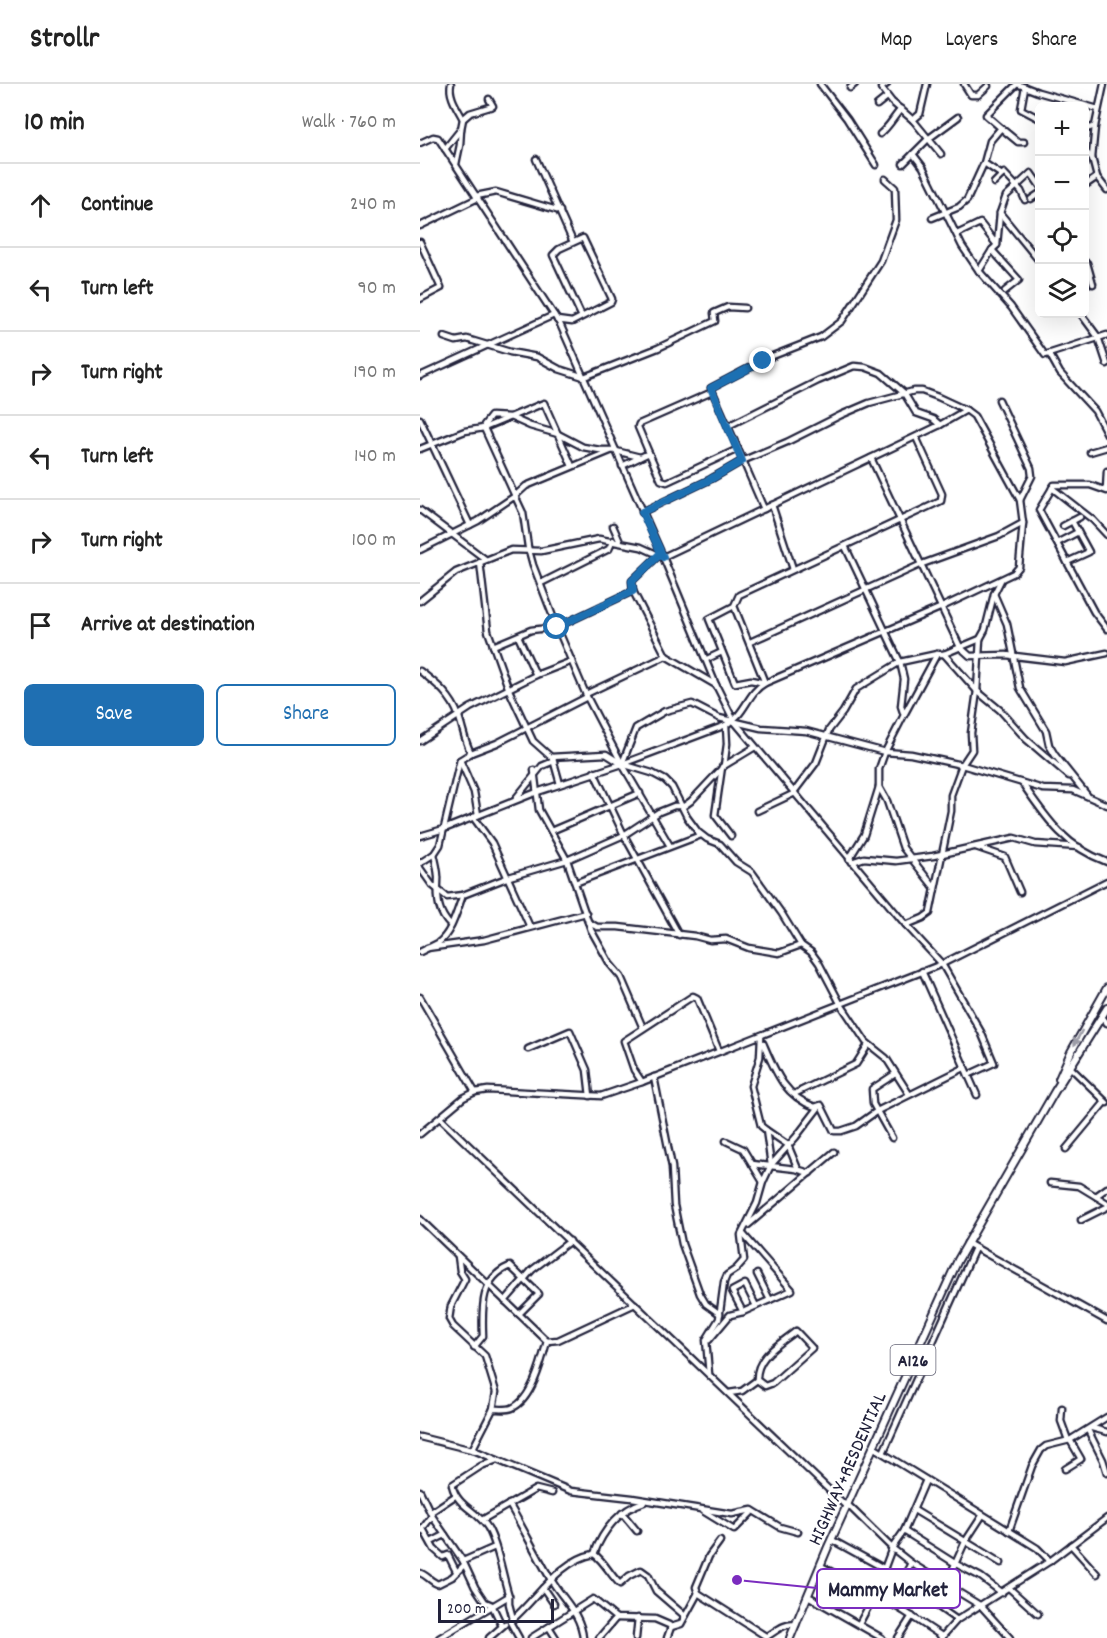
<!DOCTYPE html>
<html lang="en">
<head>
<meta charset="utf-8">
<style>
	body { margin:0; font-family:Dekko,sans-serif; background:#f2f2f2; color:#222 }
	.controls { position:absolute; right:18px; top:18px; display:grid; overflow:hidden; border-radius:9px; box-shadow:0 6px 24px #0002 }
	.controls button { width:54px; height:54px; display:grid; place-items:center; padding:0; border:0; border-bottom:2px solid #e0e0e0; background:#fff; color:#222; font:30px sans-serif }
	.scale { position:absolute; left:18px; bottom:15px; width:116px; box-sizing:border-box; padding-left:6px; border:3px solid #22223b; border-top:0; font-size:16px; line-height:21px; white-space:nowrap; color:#22223b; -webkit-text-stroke:4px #fff; paint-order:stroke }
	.stop { position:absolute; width:18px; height:18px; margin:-14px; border:4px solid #1f6fb2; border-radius:50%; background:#fff }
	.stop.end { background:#1f6fb2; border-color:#fff; box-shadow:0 2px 6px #0008 }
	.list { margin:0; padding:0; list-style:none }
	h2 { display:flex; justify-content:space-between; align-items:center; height:78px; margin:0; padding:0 24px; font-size:26px }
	h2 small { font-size:20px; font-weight:400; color:#767676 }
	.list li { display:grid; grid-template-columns:39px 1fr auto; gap:18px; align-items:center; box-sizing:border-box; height:84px; padding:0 24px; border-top:2px solid #e0e0e0 }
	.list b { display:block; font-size:22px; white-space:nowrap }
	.list em { font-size:20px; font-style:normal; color:#767676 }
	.actions { display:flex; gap:12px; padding:18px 24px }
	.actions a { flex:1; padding:14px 0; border:2px solid #1f6fb2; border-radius:9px; text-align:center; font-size:21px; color:#1f6fb2 }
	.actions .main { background:#1f6fb2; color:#fff }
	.icon { flex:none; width:33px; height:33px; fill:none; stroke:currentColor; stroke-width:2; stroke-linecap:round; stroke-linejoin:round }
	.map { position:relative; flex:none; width:687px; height:1554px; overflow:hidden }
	header { display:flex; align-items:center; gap:36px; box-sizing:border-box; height:84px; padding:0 30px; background:#fff; border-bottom:2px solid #e0e0e0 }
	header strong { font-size:28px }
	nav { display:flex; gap:33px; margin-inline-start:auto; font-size:21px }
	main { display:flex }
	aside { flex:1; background:#fff }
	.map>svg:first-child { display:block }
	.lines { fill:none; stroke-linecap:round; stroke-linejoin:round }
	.minor-casing { stroke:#22223b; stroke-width:9 }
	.highway-casing { stroke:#22223b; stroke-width:10 }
	.minor { stroke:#fff; stroke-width:4.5 }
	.highway { stroke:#fff; stroke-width:6 }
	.oneway { fill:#9c9ca7 }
	.route { stroke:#1f6fb2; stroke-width:8 }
	.labels { text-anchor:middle; stroke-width:4.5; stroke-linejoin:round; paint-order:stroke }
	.shield { fill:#fff; stroke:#646476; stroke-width:1.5 }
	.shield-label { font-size:18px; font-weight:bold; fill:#22223b }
	.street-label { font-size:20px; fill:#22223b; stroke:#fff }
	.leader { fill:none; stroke:#7b2cbf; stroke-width:2 }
	.callout-dot { fill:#7b2cbf; stroke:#fff; stroke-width:2 }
	.callout { fill:#fff; stroke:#7b2cbf; stroke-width:2 }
	.callout-label { font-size:21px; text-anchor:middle; font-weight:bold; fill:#22223b }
</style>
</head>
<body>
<header>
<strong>Strollr</strong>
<nav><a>Map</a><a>Layers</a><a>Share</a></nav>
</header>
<main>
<aside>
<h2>10 min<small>Walk · 760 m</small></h2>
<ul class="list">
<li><svg class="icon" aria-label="ahead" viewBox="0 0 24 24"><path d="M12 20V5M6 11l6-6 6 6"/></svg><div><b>Continue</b></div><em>240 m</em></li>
<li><svg class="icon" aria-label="left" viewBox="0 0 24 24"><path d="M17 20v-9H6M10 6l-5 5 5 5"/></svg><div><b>Turn left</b></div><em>90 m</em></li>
<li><svg class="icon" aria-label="right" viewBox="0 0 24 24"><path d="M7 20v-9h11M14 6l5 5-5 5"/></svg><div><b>Turn right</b></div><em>190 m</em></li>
<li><svg class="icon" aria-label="left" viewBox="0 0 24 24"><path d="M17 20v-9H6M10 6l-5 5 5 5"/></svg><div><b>Turn left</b></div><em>140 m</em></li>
<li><svg class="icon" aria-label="right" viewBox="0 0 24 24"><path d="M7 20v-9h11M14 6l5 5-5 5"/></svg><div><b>Turn right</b></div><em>100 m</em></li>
<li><svg class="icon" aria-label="arrive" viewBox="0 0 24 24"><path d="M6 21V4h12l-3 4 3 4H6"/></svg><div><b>Arrive at destination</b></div></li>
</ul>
<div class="actions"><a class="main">Save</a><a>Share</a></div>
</aside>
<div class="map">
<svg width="687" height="1554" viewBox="0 0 687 1554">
	<rect width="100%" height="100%" fill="#fff"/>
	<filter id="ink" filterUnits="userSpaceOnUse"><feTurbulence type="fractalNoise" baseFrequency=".0167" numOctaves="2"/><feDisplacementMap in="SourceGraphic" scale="12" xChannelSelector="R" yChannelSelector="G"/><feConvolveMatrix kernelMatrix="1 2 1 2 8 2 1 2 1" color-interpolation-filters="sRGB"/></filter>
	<g filter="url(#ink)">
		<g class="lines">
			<defs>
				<g id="minor">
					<polyline points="400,0 427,35 456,81"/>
					<polyline points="467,0 461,4 472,18 493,36 521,70"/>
					<polyline points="544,0 551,11 558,11 568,2"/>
					<polyline points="597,0 618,8 678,25"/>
					<polyline points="605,3 601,25 620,35"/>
					<polyline points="430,4 435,0"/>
					<polyline points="457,21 467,13"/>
					<polyline points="43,35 50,29 73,22 69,15"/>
					<polyline points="493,36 500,30 507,0"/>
					<polyline points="581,44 598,58 604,58"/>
					<polyline points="664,46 675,42"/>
					<path d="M460 50C469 43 473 34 481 25"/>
					<polyline points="0,59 13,53 18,54 140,240 243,473 296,601 314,637 486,841 522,880 561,948 574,979 548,991"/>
					<path d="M25 65 41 45 43 35C38 25 28 12 31 0"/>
					<polyline points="664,66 672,74 677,93 687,106"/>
					<polyline points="493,70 503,83 542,162 559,187 591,223 625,271 687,251"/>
					<polyline points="672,74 675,42 684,0"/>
					<polyline points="116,75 153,158"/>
					<polyline points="564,79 582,91"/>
					<polyline points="36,80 40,61 41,45"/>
					<polyline points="483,80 508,55 538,33"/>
					<polyline points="574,99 584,89 601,107 605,116"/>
					<polyline points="664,102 677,93"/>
					<polyline points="56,112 76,108 140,127"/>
					<polyline points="611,115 620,109"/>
					<polyline points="580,129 620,178"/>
					<polyline points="512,134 539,123 547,116 564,79 570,57 581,44 566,31 597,0"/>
					<polyline points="0,142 58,114"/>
					<polyline points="537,150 560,139 577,161"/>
					<polyline points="0,158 21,204 0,215"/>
					<polyline points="572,166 599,196 585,207"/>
					<polyline points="664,181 667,179 673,200"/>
					<polyline points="559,187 572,166 577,161 580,129 586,112 611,89 620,102"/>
					<polyline points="661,230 678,253 687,280"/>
					<polyline points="137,236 152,238 191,218 192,215 163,154 139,165 133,171 162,233"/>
					<polyline points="24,253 36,257 47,255 90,268 117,273 139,285 164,293 238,264 295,237 294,229 308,223 325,224"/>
					<polyline points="630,271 640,289 675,327 687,350"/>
					<polyline points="0,292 134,231"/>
					<polyline points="0,335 50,441"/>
					<polyline points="64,341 71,332 90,333 110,342 138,350 163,363 180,366 192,366 220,373"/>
					<polyline points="308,342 398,297 434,282 445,283 461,289 484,309 496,329 513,335 520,341"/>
					<polyline points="64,344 95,412 106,402 195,365"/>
					<polyline points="0,365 45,347 64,344 124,319 152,382"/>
					<polyline points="318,365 344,425"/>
					<polyline points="670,368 687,363"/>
					<polyline points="229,369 218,343 219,340 292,308"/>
					<polyline points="451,374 540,563 550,572 586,571 645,578 687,569"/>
					<polyline points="202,382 229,369 241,396 247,398 318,365 291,304 350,273 401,253 422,237 461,177 476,136 475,104 465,95"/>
					<polyline points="632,404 673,436 687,451"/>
					<polyline points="686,406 687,387"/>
					<polyline points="687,407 670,401 634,401 619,426 674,528 687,545"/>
					<polyline points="352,421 373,485"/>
					<polyline points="0,426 65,475"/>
					<polyline points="222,428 291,395 322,377 367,358 421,331 449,319 494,307 502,307 518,313 546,326 554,332 600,416"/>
					<polyline points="193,442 200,458"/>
					<polyline points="643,442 660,433"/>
					<polyline points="637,459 658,448"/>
					<polyline points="425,462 480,578 484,595 481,622 484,631 517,570"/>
					<polyline points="0,466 58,437 95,412 103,429 108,463 113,481 137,543 167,613 202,680 250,762"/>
					<polyline points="60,478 68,547 89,606 113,657 131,673 186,670 202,680 232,689 245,696 252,703 267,733 278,748 287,755 300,760 316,778 332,788 362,830 381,861 391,868 399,879 420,919 446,958 466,974 489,1010"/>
					<polyline points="647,478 669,468 652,437"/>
					<polyline points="121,499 189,465 193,456"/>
					<polyline points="213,507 212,497 240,470"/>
					<polyline points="574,510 587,540 600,604 626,647 629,661 635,671 667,711"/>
					<polyline points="0,517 36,488 91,466 121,467 179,455 221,463 243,473 520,341 546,326"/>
					<polyline points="314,522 289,535 315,599 331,596 345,599 314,522 319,511 521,417 522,410 496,353"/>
					<polyline points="98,552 116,591"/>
					<polyline points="330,558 502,480 579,452 603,439 600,416 612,392 611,384 579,316"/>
					<polyline points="73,562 111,546 137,543 213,507 246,572 296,601"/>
					<polyline points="524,570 557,607 580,626 606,655 649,692"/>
					<polyline points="287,575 302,568"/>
					<path d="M0 587C17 600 32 612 39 633 43 645 45 658 51 669L40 676 54 708 58 731"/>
					<polyline points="166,610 246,572"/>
					<polyline points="484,631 465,668 459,685 459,703 467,717 483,764 514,803"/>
					<polyline points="0,657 50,624 116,591 152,577"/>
					<polyline points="51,669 77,659 167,613"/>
					<polyline points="133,675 140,700"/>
					<polyline points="202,680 216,644 245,627 272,620 299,634 341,644 386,647 465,668 491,670 542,681 623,705 653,706 687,721"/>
					<polyline points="114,686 119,726 147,776 171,846 190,880 201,893 223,944"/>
					<polyline points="174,688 204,751 259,851"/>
					<path d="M602 699C627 735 644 762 687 778"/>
					<polyline points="374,708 396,679 409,646 423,628 436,605 480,578 517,570 524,570 560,555 565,546 574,510 581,496"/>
					<polyline points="96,714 122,682 134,677"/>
					<polyline points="337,727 375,709"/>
					<polyline points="53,733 72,759 110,843"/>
					<polyline points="131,747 220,709"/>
					<path d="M0 752 24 745 117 708 202 680 306 641C326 630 327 609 345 599L522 523 594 489 599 483 603 439"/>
					<polyline points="311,752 295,731 302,683 335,663"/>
					<polyline points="556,763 585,773 600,808"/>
					<path d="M14 770C16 779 19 789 18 798 17 816 18 829 31 842"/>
					<polyline points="429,775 444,751 459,703"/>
					<polyline points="432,778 444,774 476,777 513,772 594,754 615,760 659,763"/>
					<polyline points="0,779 14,770 20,761 40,676"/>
					<polyline points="0,784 12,801 27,813 43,811 89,793 147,776 204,751 239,728 254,722 264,722 271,717 304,682 307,660 306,641"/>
					<polyline points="155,799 281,751"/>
					<polyline points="168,838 177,843 198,843 275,852 290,856 306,855 329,864 359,869 381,861"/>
					<polyline points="486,841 503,834 510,829 531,727 531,711 542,681 552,666 551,649 557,607 560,555"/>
					<polyline points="7,864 64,856 166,829"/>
					<path d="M0 868C6 865 12 862 18 859 32 849 37 826 43 811"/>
					<polyline points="502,887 557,1011"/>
					<polyline points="0,913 55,1008"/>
					<polyline points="682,933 687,939"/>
					<path d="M343 959C355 987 364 1012 395 1023L401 1021 414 1047H421L436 1042 457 1027 544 984"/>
					<polyline points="108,965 150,947 167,986 170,1012"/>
					<polyline points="651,984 687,1019"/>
					<polyline points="234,993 252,1083 254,1121 262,1160 280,1210 286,1220 300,1230"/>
					<polyline points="222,998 214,986 204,957 273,912 277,914 299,967"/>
					<polyline points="374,1010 436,980 448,961"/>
					<polyline points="20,1034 426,1422"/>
					<polyline points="346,1046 368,1061 378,1085"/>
					<polyline points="0,1050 43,1014 55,1008 68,1006 181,1012 222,998 522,880 687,797"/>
					<polyline points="472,1054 453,1020 452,1005 475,990"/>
					<polyline points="306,1057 323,1065 343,1098"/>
					<polyline points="646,1065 685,1018"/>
					<polyline points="332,1080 376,1085 390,1089"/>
					<polyline points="351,1081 376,1053 399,1023"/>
					<polyline points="630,1099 659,1102 687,1119"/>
					<polyline points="676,1112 687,1104"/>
					<polyline points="0,1135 127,1257 138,1256 215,1220"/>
					<polyline points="661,1136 687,1123"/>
					<polyline points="328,1141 414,1068"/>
					<polyline points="547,1159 687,1237"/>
					<polyline points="38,1172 40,1187 45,1195 31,1222 29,1235 33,1242 65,1272 76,1308 73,1325"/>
					<polyline points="337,1190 350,1216"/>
					<polyline points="85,1217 112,1186 150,1157"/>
					<polyline points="323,1228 312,1207 325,1200 336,1222"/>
					<polyline points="289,1256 310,1231 323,1228 372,1206 323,1150"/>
					<path d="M54 1263 63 1252C62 1225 60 1194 90 1182L119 1210 99 1230"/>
					<polyline points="289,1290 286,1256 299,1235 304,1198 307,1191 316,1185 324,1176 321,1151 337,1119 343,1098 351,1081 346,1046 341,1042 331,1002 340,973 341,952"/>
					<path d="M309 1309 322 1307 337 1296 345 1302 353 1299 392 1264 376 1247C359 1261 336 1272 337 1296"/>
					<polyline points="642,1324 641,1337 648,1356"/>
					<polyline points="672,1344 687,1348"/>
					<polyline points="668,1346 683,1376 687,1389"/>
					<polyline points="0,1353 56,1367 151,1407 212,1414 312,1430 332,1426 360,1443 378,1448"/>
					<polyline points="453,1363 617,1464 630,1477"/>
					<path d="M52 1366 73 1325C79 1325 87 1326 92 1324 112 1316 122 1276 127 1257"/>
					<polyline points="463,1369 555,1164"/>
					<path d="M77 1376 61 1382 32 1401C37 1423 57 1426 68 1444 79 1464 82 1491 89 1512V1520L93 1535 90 1538 99 1554"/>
					<polyline points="645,1385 661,1375 650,1356"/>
					<polyline points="0,1407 12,1432 43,1477 55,1503 65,1518 72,1521 82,1542"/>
					<path d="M89 1420C103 1444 116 1470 130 1494 142 1515 161 1529 163 1554"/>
					<polyline points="427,1420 472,1464 491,1479 561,1522 590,1554"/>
					<polyline points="494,1426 581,1479"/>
					<polyline points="283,1427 314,1446 333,1427"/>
					<polyline points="11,1428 35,1412"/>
					<polyline points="202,1429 217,1447"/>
					<polyline points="62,1436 116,1405 132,1409"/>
					<polyline points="3,1445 14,1465 23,1473 28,1471 36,1487"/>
					<polyline points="484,1447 536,1480 561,1493 582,1509"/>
					<polyline points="589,1447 612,1382 621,1366 626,1362 650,1356 687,1333"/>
					<polyline points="0,1448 12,1432"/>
					<polyline points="412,1456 465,1485"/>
					<polyline points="11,1458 25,1451"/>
					<polyline points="651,1461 677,1490"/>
					<path d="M174 1470C183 1446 200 1425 224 1418"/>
					<polyline points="43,1477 75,1463"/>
					<polyline points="401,1482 482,1526 523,1553"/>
					<path d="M0 1489C7 1491 11 1498 18 1500L32 1493 44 1481"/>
					<polyline points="486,1491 491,1500 493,1510"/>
					<path d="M462 1492C478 1497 484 1495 491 1479"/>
					<polyline points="526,1500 545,1458 562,1432"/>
					<polyline points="123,1504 134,1520"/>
					<polyline points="589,1504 618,1530"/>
					<polyline points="278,1509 347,1553"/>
					<polyline points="388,1512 462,1554"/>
					<polyline points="482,1526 489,1509 517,1522 537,1536"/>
					<path d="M93 1535C118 1513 140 1476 174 1470 185 1478 190 1491 200 1500L209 1492 221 1486 228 1491 236 1507 265 1532"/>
					<polyline points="439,1540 454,1512 472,1464 484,1447 506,1396"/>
					<polyline points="129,1543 136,1554"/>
					<polyline points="251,1543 261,1540 278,1509 276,1503 289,1472 300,1457"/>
					<path d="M346 1553C355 1548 365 1538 376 1541"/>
					<polyline points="19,1554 89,1512"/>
					<polyline points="69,1554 85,1540"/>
					<polyline points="111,1554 173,1515 196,1534 235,1535 249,1541 251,1543 247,1554"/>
					<polyline points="179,1554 196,1534"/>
					<polyline points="216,1554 218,1534"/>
					<polyline points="478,1554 492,1532"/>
					<polyline points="521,1554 537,1536 630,1477 687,1434"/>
				</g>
				<g id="highway">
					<polyline points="639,995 651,968 687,904"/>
					<polyline points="370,1554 408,1463 538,1176 635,1007 687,924"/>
				</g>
			</defs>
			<use href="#minor" class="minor-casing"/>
			<use href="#highway" class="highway-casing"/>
			<use href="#minor" class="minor"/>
			<use href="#highway" class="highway"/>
		</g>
		<defs><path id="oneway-solid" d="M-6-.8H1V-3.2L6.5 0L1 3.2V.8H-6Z" transform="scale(1.5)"/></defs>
		<use class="oneway" href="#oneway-solid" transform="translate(658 954) rotate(118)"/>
	</g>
	<g class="lines" filter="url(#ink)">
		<polyline class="route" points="137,543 213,507 212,497 240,470 243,473 222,428 291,395 322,377 291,304 343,277"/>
	</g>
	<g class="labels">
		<rect class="shield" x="470.5" y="1261" width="45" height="30" rx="4.5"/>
		<g class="shield-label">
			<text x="493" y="1282">A126</text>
		</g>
		<g class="street-label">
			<text transform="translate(426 1384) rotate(-66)" y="7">HIGHWAY+RESDENTIAL</text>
		</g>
	</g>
	<path class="leader" d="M317 1496L397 1504"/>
	<circle class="callout-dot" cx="317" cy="1496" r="6"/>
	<rect class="callout" x="397" y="1485" width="143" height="39" rx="6"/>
	<g class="callout-label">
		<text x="468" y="1512">Mammy Market</text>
	</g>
</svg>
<div class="controls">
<button>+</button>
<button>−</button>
<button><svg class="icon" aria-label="locate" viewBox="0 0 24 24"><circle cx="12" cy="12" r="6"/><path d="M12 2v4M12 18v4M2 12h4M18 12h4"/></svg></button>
<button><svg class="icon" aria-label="layers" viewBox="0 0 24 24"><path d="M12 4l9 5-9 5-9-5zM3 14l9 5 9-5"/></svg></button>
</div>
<div class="scale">200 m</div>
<div class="stop" style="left:137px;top:543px"></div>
<div class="stop end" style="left:343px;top:277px"></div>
</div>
</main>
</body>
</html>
